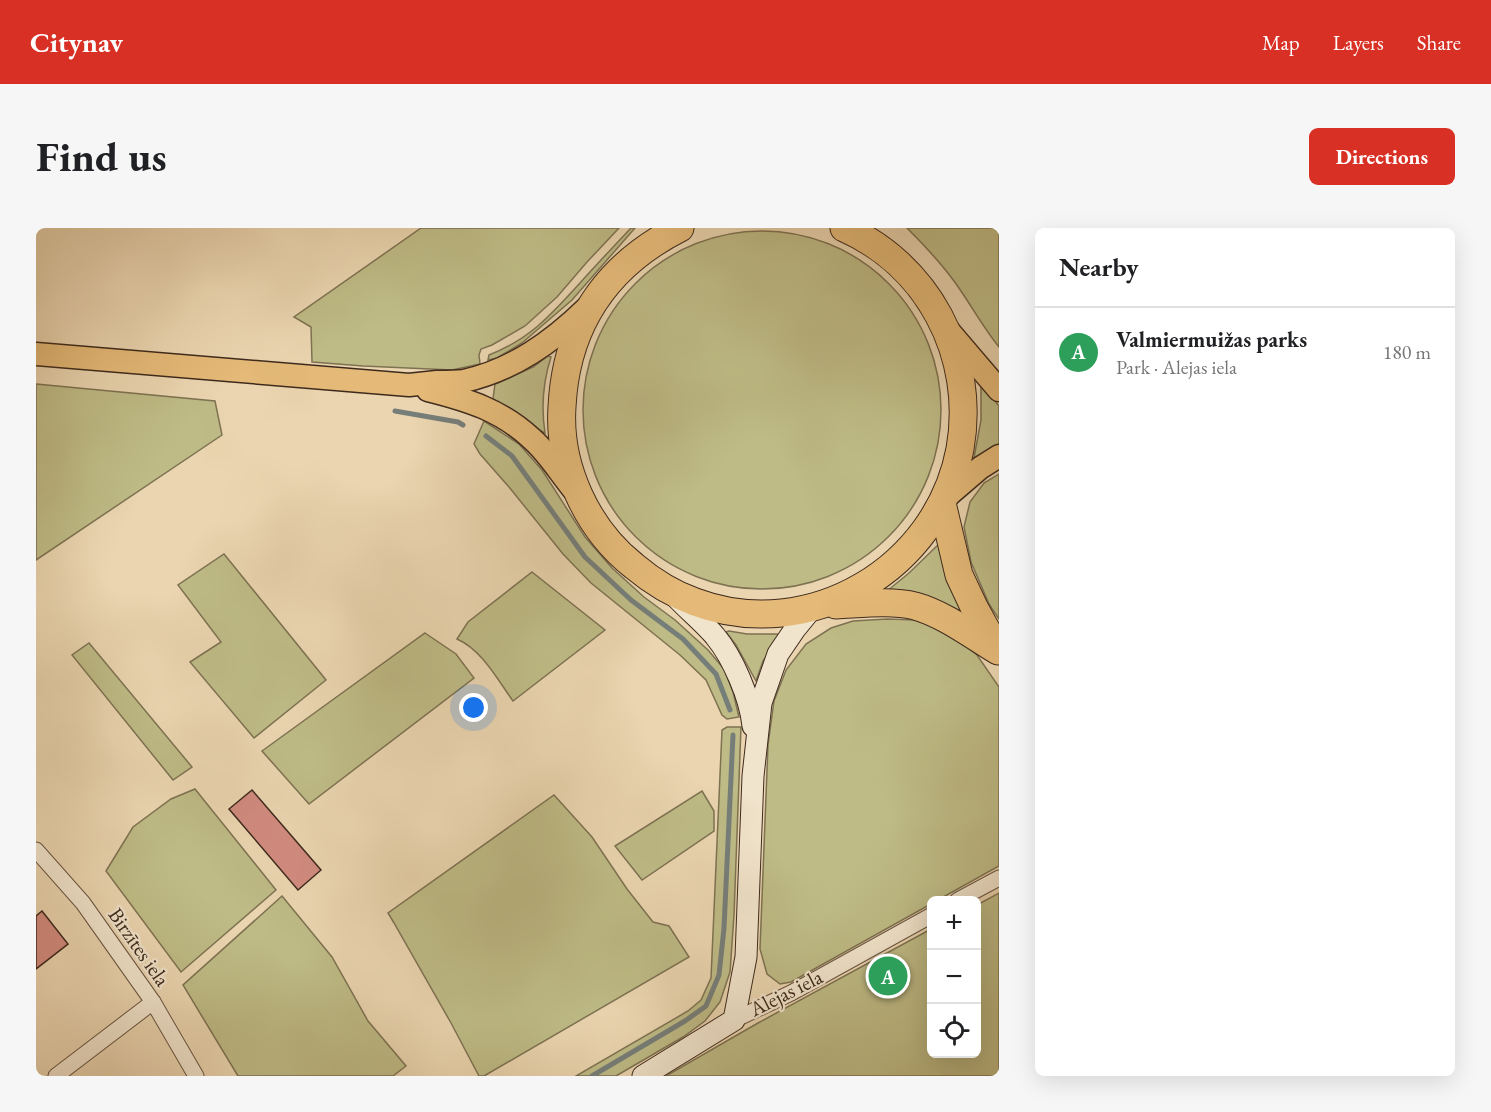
<!DOCTYPE html>
<html lang="en">
<head>
<meta charset="utf-8">
<style>
	body { margin:0; font-family:"EB Garamond",serif; background:#f6f6f6; color:#202124 }
	.controls { position:absolute; right:18px; bottom:18px; display:grid; overflow:hidden; border-radius:9px; box-shadow:0 6px 24px #0002 }
	.controls button { width:54px; height:54px; display:grid; place-items:center; padding:0; border:0; border-bottom:2px solid #e0e0e0; background:#fff; color:#202124; font:30px sans-serif }
	.you { position:absolute; left:438px; top:480px; width:21px; height:21px; margin:-15px; border:4px solid #fff; border-radius:50%; background:#1a73e8; box-shadow:0 0 0 9px #1a73e833 }
	.badge { display:grid; place-items:center; width:39px; height:39px; border-radius:50%; background:#d93025; color:#fff; font-size:20px; font-weight:700 }
	.pin { position:absolute; translate:-50% -50%; border:3px solid #fff; box-shadow:0 2px 6px #0006 }
	.list { margin:0; padding:0; list-style:none }
	h2 { display:flex; justify-content:space-between; align-items:center; height:78px; margin:0; padding:0 24px; font-size:26px }
	h2 small { font-size:20px; font-weight:400; color:#757577 }
	.list li { display:grid; grid-template-columns:39px 1fr auto; gap:18px; align-items:center; box-sizing:border-box; height:90px; padding:0 24px; border-top:2px solid #e0e0e0 }
	.list b { display:block; font-size:22px; white-space:nowrap }
	.list p { margin:0; font-size:20px; white-space:nowrap; color:#757577 }
	.list em { font-size:20px; font-style:normal; color:#757577 }
	.icon { flex:none; width:33px; height:33px; fill:none; stroke:currentColor; stroke-width:2; stroke-linecap:round; stroke-linejoin:round }
	.map { position:relative; flex:none; width:963px; height:848px; overflow:hidden; border-radius:9px }
	header { display:flex; align-items:center; gap:36px; box-sizing:border-box; height:84px; padding:0 30px; background:#d93025; color:#fff }
	header strong { font-size:28px }
	nav { display:flex; gap:33px; margin-inline-start:auto; font-size:21px }
	.intro { display:flex; align-items:center; justify-content:space-between; box-sizing:border-box; height:144px; padding:0 36px }
	h1 { margin:0; font-size:42px }
	.button { padding:15px 27px; border-radius:9px; background:#d93025; color:#fff; font-size:21px; font-weight:700 }
	main { display:flex; gap:36px; padding:0 36px }
	aside { flex:1; background:#fff; border-radius:9px; box-shadow:0 6px 24px #0002 }
	.map>svg:first-child { display:block }
	.green { fill:#bebb86; stroke:#7e7252; stroke-width:1.5 }
	.lines { fill:none; stroke-linecap:round; stroke-linejoin:round }
	.stream { stroke:#767e79; stroke-width:5 }
	.building { fill:#d18b7f; stroke:#3e2a1d; stroke-width:1.5 }
	.street-casing { stroke:#695542; stroke-width:17 }
	.secondary-casing { stroke:#3e2a1d; stroke-width:23 }
	.primary-casing { stroke:#3e2a1d; stroke-width:25 }
	.highway-casing { stroke:#3e2a1d; stroke-width:29 }
	.street { stroke:#f1e4cc; stroke-width:15 }
	.secondary { stroke:#f1e4cc; stroke-width:21 }
	.primary { stroke:#e5ba78; stroke-width:22 }
	.highway { stroke:#e5ba78; stroke-width:27 }
	.labels { text-anchor:middle; stroke-width:4.5; stroke-linejoin:round; paint-order:stroke }
	.street-label { font-size:21px; fill:#3e2a1d; stroke:#f1e4cc }
</style>
</head>
<body>
<header>
<strong>Citynav</strong>
<nav><a>Map</a><a>Layers</a><a>Share</a></nav>
</header>
<div class="intro"><h1>Find us</h1><a class="button">Directions</a></div>
<main>
<div class="map">
<svg width="963" height="848" viewBox="0 0 963 848">
	<rect width="100%" height="100%" fill="#ead5b0"/>
	<filter id="stains"><feTurbulence type="fractalNoise" baseFrequency=".00333" numOctaves="4"/><feColorMatrix values="0 0 0 0 .2 0 0 0 0 .09 0 0 0 0 .02 0 0 0 .5 -.17"/></filter>
	<radialGradient id="worn" r=".72"><stop offset=".6" stop-color="#630" stop-opacity="0"/><stop offset="1" stop-color="#630" stop-opacity=".3"/></radialGradient>
	<g class="green">
		<polygon points="385,0 583,0 551,34 521,69 489,98 456,117 445,121 443,127 444,136 416,142 327,138 276,134 275,99 258,89"/>
		<path d="M595 0H599L536 72 486 115 461 130 452 132 453 127C494 111 515 87 544 55 560 37 578 18 595 0Z"/>
		<path d="M871 0H963V119C946 98 934 75 918 53 904 34 888 17 871 0Z"/>
		<circle cx="726" cy="182" r="179"/>
		<path d="M512 128 515 129C507 154 505 179 509 205 490 196 475 181 457 171L459 156 497 139Z"/>
		<polygon points="0,156 179,173 186,207 0,332"/>
		<polygon points="945,159 949,161 963,178 963,219 937,235 945,192"/>
		<polygon points="448,193 483,216 506,242 549,309 576,340 608,369 639,392 672,422 688,441 697,464 703,489 691,491 686,487 670,452 644,427 555,355 527,326 473,259 444,226 438,216"/>
		<polygon points="963,246 963,391 953,376 935,334 928,299 934,274 948,255"/>
		<polygon points="905,314 929,383 922,382 910,377 851,363 873,345"/>
		<polygon points="188,326 290,452 218,510 154,434 185,414 142,357"/>
		<path d="M496 344 569 402 477 473C461 451 446 422 421 411L432 394Z"/>
		<polygon points="851,391 880,392 915,406 941,427 963,459 963,638 902,672 896,672 895,676 755,754 744,756 731,746 724,721 732,517 738,473 750,442 770,416 795,400 817,393"/>
		<polygon points="693,403 711,406 741,406 744,408 727,433 720,453 700,417 690,404"/>
		<polygon points="389,405 420,426 438,450 273,576 226,523"/>
		<polygon points="53,415 156,539 137,552 36,427"/>
		<polygon points="691,499 705,499 698,687 694,744 684,774 669,793 647,809 580,848 540,848 652,783 665,772 675,750 686,502"/>
		<polygon points="159,561 240,662 145,744 70,643 97,599 135,571"/>
		<polygon points="666,563 678,583 678,603 606,652 579,618"/>
		<polygon points="518,567 556,609 591,661 617,694 633,698 653,729 448,848 443,848 415,795 358,695 352,685"/>
		<polygon points="963,665 963,848 630,848 722,795 895,701 896,826 940,826 941,677"/>
		<polygon points="246,668 296,729 332,793 370,838 357,848 202,848 147,757"/>
	</g>
	<g class="lines">
		<g class="stream">
			<polyline points="359,183 422,194 427,197"/>
			<polyline points="450,208 476,228 549,329 595,372 647,411 680,446 694,482"/>
			<polyline points="556,848 649,793 670,778 683,747 688,700 697,507"/>
		</g>
	</g>
	<g class="building">
		<polygon points="216,562 285,642 262,662 193,581"/>
		<polygon points="6,683 32,716 0,741 0,688"/>
	</g>
	<g class="lines">
		<defs>
			<g id="street">
				<polyline points="0,622 47,675 117,774 160,848"/>
				<polyline points="922,672 963,650"/>
				<polyline points="698,792 755,765 896,687"/>
				<polyline points="20,848 117,774"/>
			</g>
			<g id="secondary">
				<path d="M639 368C652 382 667 394 679 408 697 430 714 469 717 498"/>
				<polyline points="607,848 698,792 710,729 717,548 725,475 742,426 759,401 777,379"/>
			</g>
			<g id="primary">
				<polyline points="911,101 963,162"/>
				<path d="M0 126 373 157C382 156 391 155 401 154 410 154 419 154 428 153 477 142 516 114 551 80"/>
				<path d="M392 162C432 172 465 182 496 211 512 225 524 245 538 262"/>
				<polyline points="909,270 944,240 963,228"/>
			</g>
			<g id="highway">
				<path d="M644 0C571 37 530 96 526 179 522 238 551 301 598 338 617 354 637 366 659 374 774 417 902 340 924 221 932 176 925 129 903 88 882 49 849 18 808 0"/>
				<polyline points="906,275 923,347 938,379 961,421"/>
				<path d="M800 377C824 376 855 372 879 378 908 386 937 408 962 423"/>
			</g>
		</defs>
		<use href="#street" class="street-casing"/>
		<use href="#secondary" class="secondary-casing"/>
		<use href="#primary" class="primary-casing"/>
		<use href="#highway" class="highway-casing"/>
		<use href="#street" class="street"/>
		<use href="#secondary" class="secondary"/>
		<use href="#primary" class="primary"/>
		<use href="#highway" class="highway"/>
	</g>
	<g class="labels">
		<g class="street-label">
			<text transform="translate(103 719) rotate(55)" y="7">Birzītes iela</text>
			<text transform="translate(750 765) rotate(-27)" y="7">Alejas iela</text>
		</g>
	</g>
	<rect width="100%" height="100%" filter="url(#stains)"/>
	<rect width="100%" height="100%" fill="url(#worn)"/>
</svg>
<div class="controls">
<button>+</button>
<button>−</button>
<button><svg class="icon" aria-label="locate" viewBox="0 0 24 24"><circle cx="12" cy="12" r="6"/><path d="M12 2v4M12 18v4M2 12h4M18 12h4"/></svg></button>
</div>
<div class="you"></div>
<div class="pin badge" style="left:852px;top:748px;background:#2e9e5b">A</div>
</div>
<aside>
<h2>Nearby<small></small></h2>
<ul class="list">
<li><span class="badge" style="background:#2e9e5b">A</span><div><b>Valmiermuižas parks</b><p>Park · Alejas iela</p></div><em>180 m</em></li>
</ul>
</aside>
</main>
</body>
</html>
